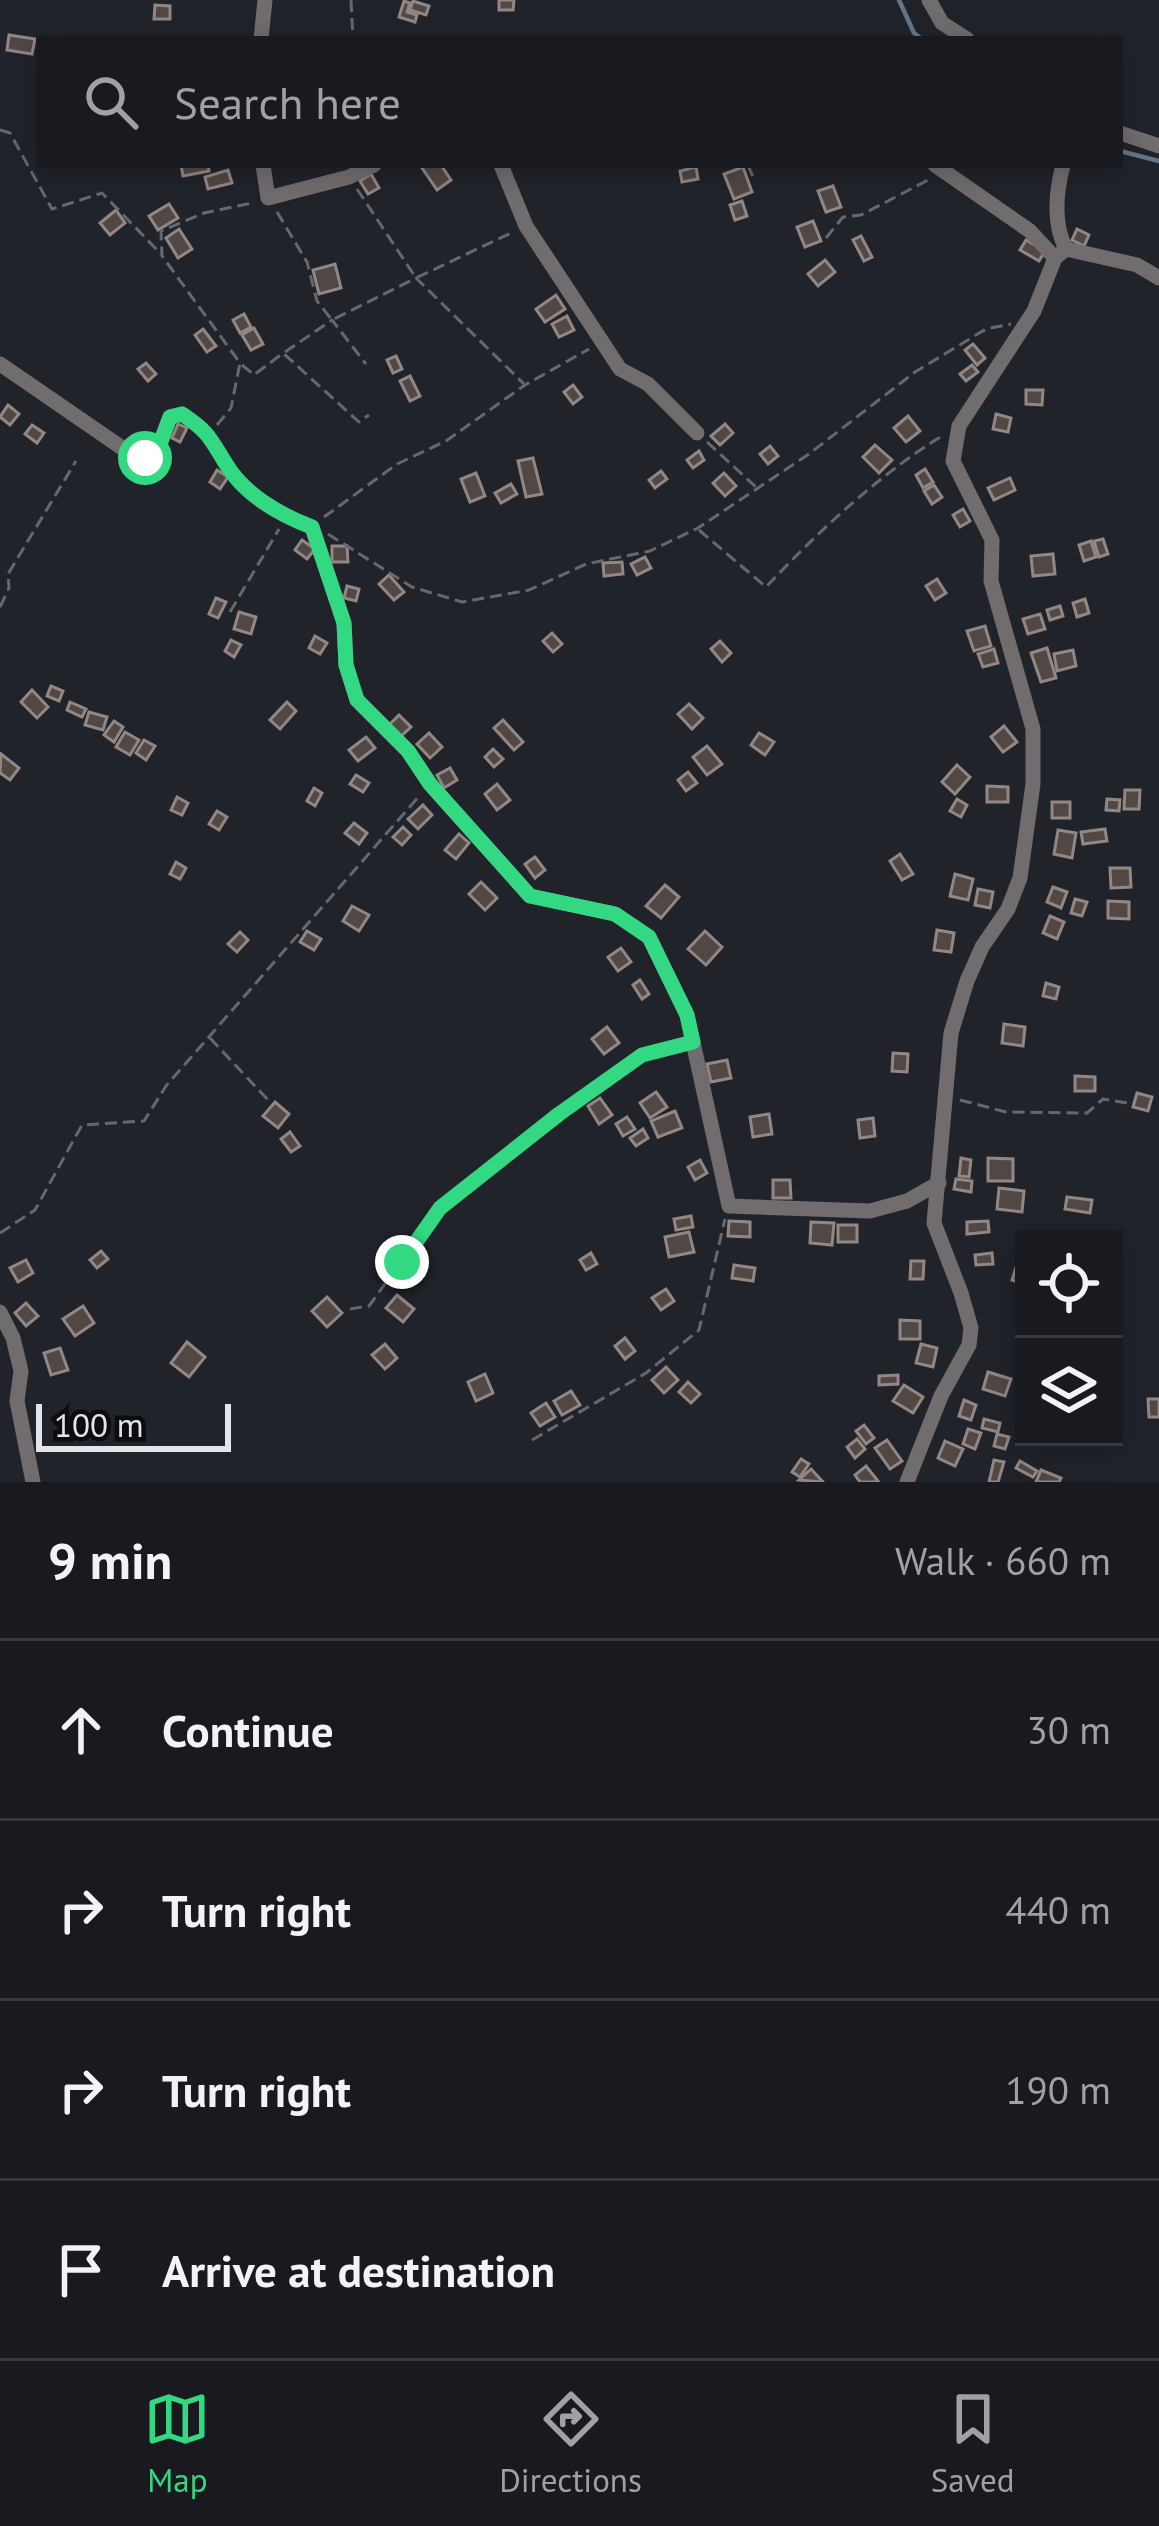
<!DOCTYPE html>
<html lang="en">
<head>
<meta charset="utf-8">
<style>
	body { margin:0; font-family:"PT Sans",sans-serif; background:#212329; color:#f1f3f6 }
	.controls { position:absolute; right:36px; bottom:36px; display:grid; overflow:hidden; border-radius:0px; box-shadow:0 6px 30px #0003 }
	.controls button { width:108px; height:108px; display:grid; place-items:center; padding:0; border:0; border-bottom:3px solid #36383e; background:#181a20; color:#f1f3f6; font:60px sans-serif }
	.scale { position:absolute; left:36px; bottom:30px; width:195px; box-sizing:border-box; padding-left:12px; border:6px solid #e4e5eb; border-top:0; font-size:33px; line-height:42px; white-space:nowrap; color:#e4e5eb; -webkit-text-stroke:9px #0b0c10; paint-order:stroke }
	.stop { position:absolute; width:36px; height:36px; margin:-27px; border:9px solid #33d882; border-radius:50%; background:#fff }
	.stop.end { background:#33d882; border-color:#fff; box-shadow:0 3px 12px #0008 }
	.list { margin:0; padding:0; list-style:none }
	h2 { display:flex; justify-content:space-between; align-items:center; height:156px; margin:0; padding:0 48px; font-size:51px }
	h2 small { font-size:39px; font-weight:400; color:#9fa1a5 }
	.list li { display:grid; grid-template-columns:78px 1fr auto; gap:36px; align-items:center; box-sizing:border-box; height:180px; padding:0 48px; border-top:3px solid #36383e }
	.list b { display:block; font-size:45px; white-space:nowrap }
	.list em { font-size:39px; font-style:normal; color:#9fa1a5 }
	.icon { flex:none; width:66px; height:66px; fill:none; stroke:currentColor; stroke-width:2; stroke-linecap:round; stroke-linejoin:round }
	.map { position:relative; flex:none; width:1159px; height:1482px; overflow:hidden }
	.search { position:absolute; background:#181a20; box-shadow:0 6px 30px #0003; left:36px; right:36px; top:36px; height:132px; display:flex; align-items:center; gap:30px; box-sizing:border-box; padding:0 42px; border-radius:0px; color:#9fa1a5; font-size:45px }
	.sheet { height:876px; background:#181a20 }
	nav { display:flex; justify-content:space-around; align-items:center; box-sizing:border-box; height:168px; border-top:3px solid #36383e; background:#181a20; font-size:33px; color:#9fa1a5 }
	nav a { display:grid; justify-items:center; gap:6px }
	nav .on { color:#33d882 }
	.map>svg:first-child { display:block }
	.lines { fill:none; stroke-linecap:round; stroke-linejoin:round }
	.stream { stroke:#667586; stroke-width:4.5 }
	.building { fill:#514744; stroke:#938784; stroke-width:3 }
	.path { stroke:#66686f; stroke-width:3; stroke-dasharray:12 6; stroke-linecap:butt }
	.street { stroke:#716c6d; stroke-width:15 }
	.route { stroke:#33d882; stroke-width:15 }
</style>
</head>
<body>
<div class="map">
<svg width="1159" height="1482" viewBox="0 0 1159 1482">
	<rect width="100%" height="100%" fill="#20232a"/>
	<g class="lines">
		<g class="stream">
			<polyline points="899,0 914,33 922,39"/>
			<polyline points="1120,151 1159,161"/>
		</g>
	</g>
	<g class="building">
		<polygon points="499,0 514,0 513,10 499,10"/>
		<polygon points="404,1 410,3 407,12 417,15 415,22 399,17"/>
		<polygon points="413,1 429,6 426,15 410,10"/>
		<polygon points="155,5 170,6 170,19 154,19"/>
		<polygon points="9,35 35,39 32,54 7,50"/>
		<polygon points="181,165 208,165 209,171 183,176"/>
		<polygon points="420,165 441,165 451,180 437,190"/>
		<polygon points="696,167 698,179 682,182 680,171"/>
		<polygon points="743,167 752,192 734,199 724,174"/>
		<polygon points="228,170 232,183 208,189 205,177"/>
		<polygon points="371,174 379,188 368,194 360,181"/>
		<polygon points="833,186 841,207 826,212 818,191"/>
		<polygon points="742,201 747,216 735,220 730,205"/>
		<polygon points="169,204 178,218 158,230 149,216"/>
		<polygon points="116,210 125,223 110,235 100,223"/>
		<polygon points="813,221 821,241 805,247 797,227"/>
		<polygon points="179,229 192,249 178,258 166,238"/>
		<polygon points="1077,229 1089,235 1084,246 1072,240"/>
		<polygon points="861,236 872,257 864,261 853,240"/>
		<polygon points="1026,240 1045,251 1039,261 1020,250"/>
		<polygon points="825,260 835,272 818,286 808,274"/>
		<polygon points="335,264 341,288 319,294 313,270"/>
		<polygon points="556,295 565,309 545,322 536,309"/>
		<polygon points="244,314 251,327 240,333 233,320"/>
		<polygon points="567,316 574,330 559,337 552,324"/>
		<polygon points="254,328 263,344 251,350 242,335"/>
		<polygon points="203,329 216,346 207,352 195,335"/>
		<polygon points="973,344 985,358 977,365 965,350"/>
		<polygon points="396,356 402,369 393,373 387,360"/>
		<polygon points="146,363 156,374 148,381 138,369"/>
		<polygon points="972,365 978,372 966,381 960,374"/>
		<polygon points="410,376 420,396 410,401 400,381"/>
		<polygon points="573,385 582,397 573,404 564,392"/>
		<polygon points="1026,390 1043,390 1042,405 1026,404"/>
		<polygon points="8,405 19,414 10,425 0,417"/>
		<polygon points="996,414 1011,418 1008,432 993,429"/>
		<polygon points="908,416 920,431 906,442 894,428"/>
		<polygon points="178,424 187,428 180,442 172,438"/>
		<polygon points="725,424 733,433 720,445 711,436"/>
		<polygon points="32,425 44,433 37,443 25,434"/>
		<polygon points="875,445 892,460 879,473 863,457"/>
		<polygon points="770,446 778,456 768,464 760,454"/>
		<polygon points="699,451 704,460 693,468 687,460"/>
		<polygon points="533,458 542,494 526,497 518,461"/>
		<polygon points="925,469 933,482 923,488 916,475"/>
		<polygon points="217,470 228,477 220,489 210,482"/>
		<polygon points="661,471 667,479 655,488 649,480"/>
		<polygon points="476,473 485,496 470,502 461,479"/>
		<polygon points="724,473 736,486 725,496 713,483"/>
		<polygon points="1010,478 1015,490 994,500 988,488"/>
		<polygon points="511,484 517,494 501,503 495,493"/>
		<polygon points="934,485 942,497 932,504 924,491"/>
		<polygon points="963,509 970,521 960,527 953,515"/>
		<polygon points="1103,539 1108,554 1099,557 1094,541"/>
		<polygon points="302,540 315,549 307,559 295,550"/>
		<polygon points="1091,541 1096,557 1084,561 1079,545"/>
		<polygon points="332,546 347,546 348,562 332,562"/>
		<polygon points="1053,554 1055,574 1033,576 1031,556"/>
		<polygon points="645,557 651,568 637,575 631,564"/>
		<polygon points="622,562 623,574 604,576 603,563"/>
		<polygon points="389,575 404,592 394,600 379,584"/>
		<polygon points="937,579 946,593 935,600 926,586"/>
		<polygon points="347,586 359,589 356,601 344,598"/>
		<polygon points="216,598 226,602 218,618 209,614"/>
		<polygon points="1085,599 1089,613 1077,617 1073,603"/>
		<polygon points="1060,606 1063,616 1050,620 1047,610"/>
		<polygon points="239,612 256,617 251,634 234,629"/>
		<polygon points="1040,614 1045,629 1028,634 1023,619"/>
		<polygon points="985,626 991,646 974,651 967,631"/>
		<polygon points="552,633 562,644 553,652 543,641"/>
		<polygon points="315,636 327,643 320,654 309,648"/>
		<polygon points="231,640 241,645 234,657 225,651"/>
		<polygon points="720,641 731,653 722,662 711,649"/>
		<polygon points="1047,648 1056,678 1041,682 1031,653"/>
		<polygon points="994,649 998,663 983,667 978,654"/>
		<polygon points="1073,650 1076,666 1057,671 1054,654"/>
		<polygon points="51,686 63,691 59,701 47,696"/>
		<polygon points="32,690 48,707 37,718 21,702"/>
		<polygon points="70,702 86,709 82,717 67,710"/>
		<polygon points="287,702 296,711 280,729 270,720"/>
		<polygon points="689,704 703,718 692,729 678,714"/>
		<polygon points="89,712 107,717 103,730 85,725"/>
		<polygon points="399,715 411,727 399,738 387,727"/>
		<polygon points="503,720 523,742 514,750 494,728"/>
		<polygon points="114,721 123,727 114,742 104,735"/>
		<polygon points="1004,726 1017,742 1003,752 991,737"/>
		<polygon points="125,732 139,740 130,755 116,747"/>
		<polygon points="429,733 442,747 430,758 417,744"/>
		<polygon points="759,733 774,742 765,755 751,745"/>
		<polygon points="366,737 375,748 358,761 349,750"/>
		<polygon points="144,740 155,746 146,760 136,753"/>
		<polygon points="707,746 722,764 707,775 693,757"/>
		<polygon points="493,749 503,759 494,767 485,757"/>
		<polygon points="1,754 19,768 10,780 0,773"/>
		<polygon points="957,765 970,777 955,794 942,782"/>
		<polygon points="450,768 457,780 444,788 437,775"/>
		<polygon points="688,772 697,783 686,791 678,780"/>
		<polygon points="356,775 369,783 363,792 350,784"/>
		<polygon points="497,784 510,800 497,810 485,794"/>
		<polygon points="987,786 1008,787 1008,802 987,802"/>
		<polygon points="314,788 322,793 315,806 307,801"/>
		<polygon points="1125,790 1140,790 1139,809 1124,809"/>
		<polygon points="177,797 188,803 182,815 171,810"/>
		<polygon points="957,799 967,805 961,817 950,811"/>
		<polygon points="1107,799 1120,800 1119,811 1106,810"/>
		<rect x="1052" y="802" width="18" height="16"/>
		<polygon points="423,805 432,815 418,829 408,819"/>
		<polygon points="217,811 227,817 219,830 209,824"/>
		<polygon points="354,823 367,833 359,844 345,833"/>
		<polygon points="403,827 411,835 402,845 393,837"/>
		<polygon points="1105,829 1107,841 1083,844 1081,832"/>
		<polygon points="1058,830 1076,833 1072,858 1054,854"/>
		<polygon points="459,834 469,843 456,859 445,850"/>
		<polygon points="900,854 913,874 902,880 890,861"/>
		<polygon points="535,857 545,870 535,878 525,864"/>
		<polygon points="176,862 186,868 180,879 170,874"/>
		<polygon points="1110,868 1130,868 1131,887 1111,888"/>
		<polygon points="955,874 973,879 968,900 950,896"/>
		<polygon points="481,882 497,898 485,910 469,894"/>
		<polygon points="665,885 679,897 661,918 646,906"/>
		<polygon points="1053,887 1067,892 1061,908 1047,902"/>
		<polygon points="978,889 993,892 990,908 975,905"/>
		<polygon points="1075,899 1087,902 1082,916 1071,913"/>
		<polygon points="1108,901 1129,902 1129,919 1108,918"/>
		<polygon points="352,906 369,915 359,931 343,921"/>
		<polygon points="1050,916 1064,922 1057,939 1043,933"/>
		<polygon points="937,930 954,933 951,952 934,950"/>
		<polygon points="307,931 321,939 314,950 300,942"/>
		<polygon points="705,931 722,947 706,965 688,949"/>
		<polygon points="240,932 248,940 237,952 228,944"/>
		<polygon points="621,948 631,962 618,971 608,957"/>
		<polygon points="640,980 649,994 642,999 633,985"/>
		<polygon points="1046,983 1059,987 1056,999 1043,996"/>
		<polygon points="1004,1024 1025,1027 1023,1046 1002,1043"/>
		<polygon points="607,1027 619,1043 604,1054 592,1039"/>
		<polygon points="893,1053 908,1054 907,1072 892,1071"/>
		<polygon points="727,1060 731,1078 711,1082 707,1064"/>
		<polygon points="1075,1076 1095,1077 1095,1091 1075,1091"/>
		<polygon points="656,1092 667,1107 650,1118 640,1103"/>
		<polygon points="1137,1093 1152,1097 1148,1111 1133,1107"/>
		<polygon points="600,1098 612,1115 599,1124 588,1106"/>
		<polygon points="275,1102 289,1114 278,1128 263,1116"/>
		<polygon points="675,1111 682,1128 658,1137 651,1121"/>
		<polygon points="769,1114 772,1134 753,1137 750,1117"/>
		<polygon points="627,1117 635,1129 623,1136 616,1124"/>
		<polygon points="873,1118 875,1136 860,1138 858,1120"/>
		<polygon points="643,1129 648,1138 636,1146 630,1138"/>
		<polygon points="290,1132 300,1146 291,1152 281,1139"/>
		<polygon points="961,1158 971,1160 969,1177 959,1176"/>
		<polygon points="988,1158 1013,1159 1013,1181 988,1181"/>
		<polygon points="700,1160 707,1173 695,1180 688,1167"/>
		<polygon points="956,1179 972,1181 971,1192 954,1189"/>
		<polygon points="773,1180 790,1180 791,1198 773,1198"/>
		<polygon points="999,1188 1024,1191 1022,1212 997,1209"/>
		<polygon points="1067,1197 1092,1200 1090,1213 1065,1209"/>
		<polygon points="691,1216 693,1227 676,1230 674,1219"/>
		<polygon points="729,1221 750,1222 750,1237 728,1236"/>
		<polygon points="988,1221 989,1232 967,1234 967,1222"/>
		<polygon points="811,1222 834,1223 832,1245 810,1243"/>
		<rect x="838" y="1225" width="19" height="17"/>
		<polygon points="689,1232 694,1252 669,1257 665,1237"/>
		<polygon points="101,1251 108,1259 97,1268 90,1260"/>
		<polygon points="591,1253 597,1264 586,1270 580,1260"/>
		<polygon points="992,1253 993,1264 976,1265 975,1255"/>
		<polygon points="1019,1258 1024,1260 1024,1284 1012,1280"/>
		<polygon points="26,1260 33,1273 18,1282 10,1268"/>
		<polygon points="911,1261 924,1261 923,1279 910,1279"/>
		<polygon points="734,1265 755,1268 753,1281 732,1278"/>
		<polygon points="666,1289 674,1301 661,1310 652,1298"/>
		<polygon points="397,1295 414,1309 403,1322 386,1308"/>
		<polygon points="327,1297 342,1313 327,1327 312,1311"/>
		<polygon points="26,1303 38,1316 26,1326 15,1313"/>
		<polygon points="83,1306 94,1323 75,1336 63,1319"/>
		<polygon points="900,1320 920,1321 920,1339 900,1339"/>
		<polygon points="625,1338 635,1351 625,1359 615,1346"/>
		<polygon points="187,1342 205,1357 189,1377 171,1363"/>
		<polygon points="385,1344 397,1358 385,1369 372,1355"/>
		<polygon points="921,1344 937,1348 933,1367 916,1363"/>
		<polygon points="60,1348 68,1370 51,1375 44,1353"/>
		<polygon points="666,1367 678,1380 664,1393 652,1380"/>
		<polygon points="988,1372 1011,1379 1005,1396 983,1389"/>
		<polygon points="485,1374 493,1393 476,1401 468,1382"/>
		<polygon points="898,1375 898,1384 879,1385 879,1376"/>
		<polygon points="688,1382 700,1394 691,1403 679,1392"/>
		<polygon points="904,1385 923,1397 913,1413 893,1401"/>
		<polygon points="571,1391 580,1405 562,1415 554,1401"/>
		<polygon points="1148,1399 1159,1399 1159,1417 1149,1417"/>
		<polygon points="964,1400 976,1405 971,1420 959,1416"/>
		<polygon points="546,1403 555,1417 540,1426 531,1413"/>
		<polygon points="984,1419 1000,1423 998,1432 982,1428"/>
		<polygon points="864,1425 874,1438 866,1444 856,1431"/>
		<polygon points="968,1429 981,1433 975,1449 963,1444"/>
		<polygon points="997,1434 1009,1437 1005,1449 994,1446"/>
		<polygon points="857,1439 865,1449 855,1458 847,1447"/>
		<polygon points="887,1440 902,1461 890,1469 875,1448"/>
		<polygon points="945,1441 963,1449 955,1466 938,1458"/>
		<polygon points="801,1459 809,1464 800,1477 792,1472"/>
		<polygon points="994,1460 1004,1462 998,1482 989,1482"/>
		<polygon points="1020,1461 1037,1471 1033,1477 1016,1468"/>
		<polygon points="866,1466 878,1481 876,1482 860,1482 855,1475"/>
		<polygon points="811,1469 823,1482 822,1482 799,1480"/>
		<polygon points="1041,1470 1061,1478 1059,1482 1036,1482"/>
	</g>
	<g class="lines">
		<g class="path">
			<polyline points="351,0 353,39"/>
			<polyline points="0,130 10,133 52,209 102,193 161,254"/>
			<polyline points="748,165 753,177"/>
			<polyline points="357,189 416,278 511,233"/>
			<polyline points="277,212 307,262 317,301 332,320 416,278 524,384"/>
			<polyline points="826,238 843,217 861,215 930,179"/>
			<polyline points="285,352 332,320 366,364"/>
			<polyline points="242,365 254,375 283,353 359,422 369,415"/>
			<polyline points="217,425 231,408 240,363 162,256 161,231 204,213 252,203"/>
			<polyline points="707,442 757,488"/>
			<polyline points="324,517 397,464 446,441 525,385 589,349"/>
			<path d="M699 530 766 587C818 532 877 476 942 436"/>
			<polyline points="328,534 412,587 462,602 529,590 586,564 650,551 698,528 809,454 915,372 986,329 1011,324"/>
			<polyline points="0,607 9,588 8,574 76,461"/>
			<polyline points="230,612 279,529"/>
			<polyline points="210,1038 268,1100"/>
			<polyline points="960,1100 1006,1112 1087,1113 1103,1099 1127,1103"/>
			<polyline points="0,1233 35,1210 82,1125 144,1121 166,1086 421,794"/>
			<polyline points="350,1309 369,1306 440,1208 642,1055 680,1045"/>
			<polyline points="532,1440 646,1373 699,1330 725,1219"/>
		</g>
		<g class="street">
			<polyline points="929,0 942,23 967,39"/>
			<polyline points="261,39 265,0"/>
			<polyline points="1120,133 1159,146"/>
			<polyline points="263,165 268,198 349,177 374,165"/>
			<polyline points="501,165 526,226 620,369 648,384 697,433"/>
			<polyline points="935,165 1030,231 1055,258"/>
			<path d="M1063 165C1056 192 1053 224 1066 249"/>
			<path d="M0 364 131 454 145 458 158 449 170 417 182 414C209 432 210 438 226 464 244 495 280 515 312 527L344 623 346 665 357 700 408 751 430 784 530 896 615 914 649 937 687 1015 729 1206 870 1211 907 1201 939 1183"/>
			<polyline points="0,1312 13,1338 21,1371 17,1401 33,1482"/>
			<polyline points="907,1482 941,1396 969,1345 971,1328 961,1293 934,1223 951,1033 967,981 982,947 1008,909 1020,878 1033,784 1033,729 991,581 992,540 953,461 959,426 1034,311 1055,258 1066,249 1137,265 1159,278"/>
		</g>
	</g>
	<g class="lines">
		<path class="route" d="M145 458 158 449 170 417 182 414C209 432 210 438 226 464 244 494 280 515 312 527L344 623 346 665 357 700 408 751 430 784 530 896 615 914 649 937 687 1015 693 1042 642 1055 559 1114 440 1208 402 1262"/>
	</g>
</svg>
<div class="controls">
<button><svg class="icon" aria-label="locate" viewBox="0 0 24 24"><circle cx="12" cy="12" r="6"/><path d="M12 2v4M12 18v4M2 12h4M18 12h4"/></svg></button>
<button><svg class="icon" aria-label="layers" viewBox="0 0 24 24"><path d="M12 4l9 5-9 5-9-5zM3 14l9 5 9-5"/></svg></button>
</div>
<div class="scale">100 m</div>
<div class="stop" style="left:145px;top:458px"></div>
<div class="stop end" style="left:402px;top:1262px"></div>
<div class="search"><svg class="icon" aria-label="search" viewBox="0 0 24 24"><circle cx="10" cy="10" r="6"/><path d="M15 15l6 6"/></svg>Search here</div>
</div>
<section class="sheet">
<h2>9 min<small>Walk · 660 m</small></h2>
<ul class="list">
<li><svg class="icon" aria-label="ahead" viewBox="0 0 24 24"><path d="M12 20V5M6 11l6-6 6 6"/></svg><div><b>Continue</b></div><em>30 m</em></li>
<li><svg class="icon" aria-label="right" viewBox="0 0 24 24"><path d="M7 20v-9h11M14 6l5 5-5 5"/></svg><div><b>Turn right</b></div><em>440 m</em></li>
<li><svg class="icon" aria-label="right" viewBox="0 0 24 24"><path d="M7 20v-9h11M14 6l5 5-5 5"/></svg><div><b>Turn right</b></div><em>190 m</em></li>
<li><svg class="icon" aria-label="arrive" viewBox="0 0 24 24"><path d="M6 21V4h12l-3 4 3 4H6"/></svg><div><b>Arrive at destination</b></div></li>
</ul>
</section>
<nav>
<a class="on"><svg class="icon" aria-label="map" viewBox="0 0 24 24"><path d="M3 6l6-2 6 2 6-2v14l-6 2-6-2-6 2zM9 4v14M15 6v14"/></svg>Map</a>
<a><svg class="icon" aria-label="directions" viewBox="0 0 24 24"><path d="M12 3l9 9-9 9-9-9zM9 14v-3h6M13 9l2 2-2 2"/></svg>Directions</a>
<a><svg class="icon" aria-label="saved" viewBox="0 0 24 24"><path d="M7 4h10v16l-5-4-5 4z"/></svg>Saved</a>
</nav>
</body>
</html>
